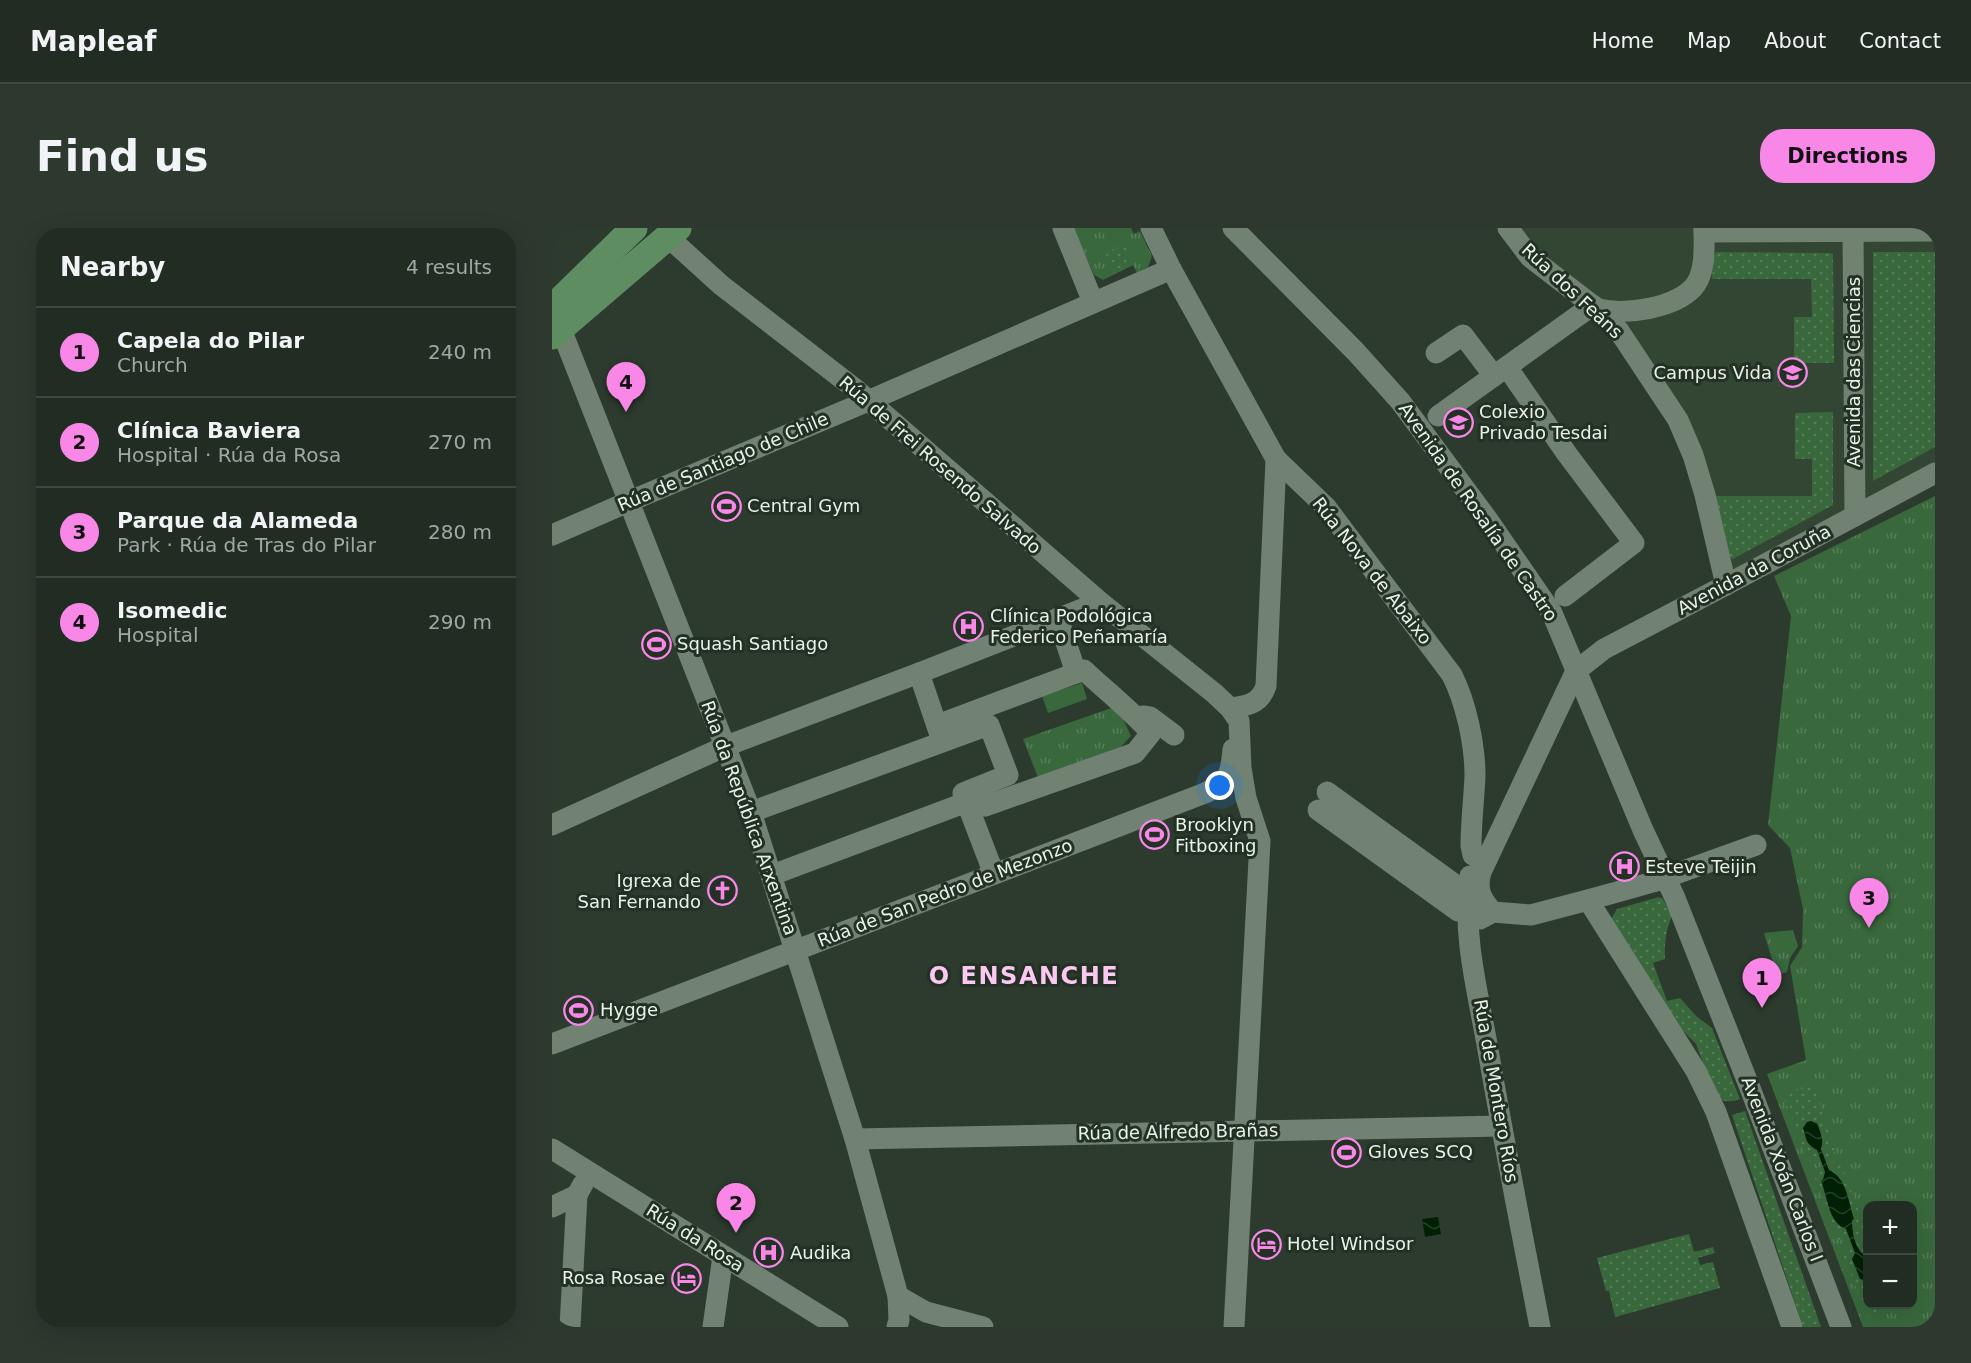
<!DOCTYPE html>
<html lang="en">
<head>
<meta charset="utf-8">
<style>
	body { margin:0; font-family:"DejaVu Sans",sans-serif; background:#2d382f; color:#f1f3f6 }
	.controls { position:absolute; right:18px; bottom:18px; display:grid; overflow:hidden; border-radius:12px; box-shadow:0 6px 24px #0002 }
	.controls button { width:54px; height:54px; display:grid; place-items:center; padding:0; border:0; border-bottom:2px solid #3e4840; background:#212c22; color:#f1f3f6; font:30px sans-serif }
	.you { position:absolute; left:668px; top:558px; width:21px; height:21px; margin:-15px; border:4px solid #fff; border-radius:50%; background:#1a73e8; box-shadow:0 0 0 9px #1a73e833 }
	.badge { display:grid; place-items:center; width:39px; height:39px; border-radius:50%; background:#f987e8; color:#111; font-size:20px; font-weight:700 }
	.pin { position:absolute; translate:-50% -50px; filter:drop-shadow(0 2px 3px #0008) }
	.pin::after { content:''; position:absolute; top:32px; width:21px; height:18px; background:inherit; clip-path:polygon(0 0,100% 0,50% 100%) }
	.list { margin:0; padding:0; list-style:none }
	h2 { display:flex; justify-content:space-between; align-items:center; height:78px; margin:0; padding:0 24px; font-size:26px }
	h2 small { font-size:20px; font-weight:400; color:#a2a7a5 }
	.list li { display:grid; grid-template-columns:39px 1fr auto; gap:18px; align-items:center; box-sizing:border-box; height:90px; padding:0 24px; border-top:2px solid #3e4840 }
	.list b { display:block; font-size:22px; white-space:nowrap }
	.list p { margin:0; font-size:20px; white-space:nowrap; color:#a2a7a5 }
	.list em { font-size:20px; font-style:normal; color:#a2a7a5 }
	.map { position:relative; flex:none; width:1383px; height:1099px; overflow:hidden; border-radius:24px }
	header { display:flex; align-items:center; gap:36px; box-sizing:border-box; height:84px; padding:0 30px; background:#212c22; border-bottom:2px solid #3e4840 }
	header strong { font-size:28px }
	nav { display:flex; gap:33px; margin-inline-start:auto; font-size:21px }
	.intro { display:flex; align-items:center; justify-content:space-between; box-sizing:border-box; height:144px; padding:0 36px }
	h1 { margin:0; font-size:42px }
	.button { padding:15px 27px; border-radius:24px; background:#f987e8; color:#111; font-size:21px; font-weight:700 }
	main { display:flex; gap:36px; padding:0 36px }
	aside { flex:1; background:#212c22; border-radius:24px; box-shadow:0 6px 24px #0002 }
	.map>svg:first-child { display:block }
	.built { fill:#324633 }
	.grass { fill:#39683d }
	.park { fill:url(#park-tufts); fill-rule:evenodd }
	.garden { fill:url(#garden-dots) }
	.water { fill:url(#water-waves) }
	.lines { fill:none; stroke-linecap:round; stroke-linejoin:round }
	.minor { stroke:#718272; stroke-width:21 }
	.major { stroke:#5e8d62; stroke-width:27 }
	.labels { text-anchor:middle; stroke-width:6; stroke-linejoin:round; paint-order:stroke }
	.street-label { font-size:18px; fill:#e9f2e9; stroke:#223123 }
	.poi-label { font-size:18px; fill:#e9f2e9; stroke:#223123; text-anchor:start }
	.district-label { font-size:24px; font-weight:bold; letter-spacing:1.5px; fill:#fbc8f2; stroke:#223123 }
</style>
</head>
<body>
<header>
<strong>Mapleaf</strong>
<nav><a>Home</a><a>Map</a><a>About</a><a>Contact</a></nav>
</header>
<div class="intro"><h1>Find us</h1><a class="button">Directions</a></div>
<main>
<aside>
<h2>Nearby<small>4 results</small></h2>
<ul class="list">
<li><span class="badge">1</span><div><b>Capela do Pilar</b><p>Church</p></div><em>240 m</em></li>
<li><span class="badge">2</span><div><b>Clínica Baviera</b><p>Hospital · Rúa da Rosa</p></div><em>270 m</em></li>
<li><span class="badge">3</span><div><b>Parque da Alameda</b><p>Park · Rúa de Tras do Pilar</p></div><em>280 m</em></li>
<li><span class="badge">4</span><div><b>Isomedic</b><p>Hospital</p></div><em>290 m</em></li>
</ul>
</aside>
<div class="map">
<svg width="1383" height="1099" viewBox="0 0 1383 1099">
	<defs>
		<pattern id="park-tufts" width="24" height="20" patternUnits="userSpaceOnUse" patternTransform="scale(1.5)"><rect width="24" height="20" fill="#39683d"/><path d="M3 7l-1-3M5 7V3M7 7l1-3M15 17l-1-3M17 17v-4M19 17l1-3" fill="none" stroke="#567e59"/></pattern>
		<pattern id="garden-dots" width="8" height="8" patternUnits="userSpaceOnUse" patternTransform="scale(1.5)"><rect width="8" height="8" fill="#39683d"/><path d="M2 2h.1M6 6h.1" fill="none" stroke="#567e59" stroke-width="1.8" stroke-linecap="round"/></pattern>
		<pattern id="water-waves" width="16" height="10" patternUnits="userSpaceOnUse" patternTransform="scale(1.5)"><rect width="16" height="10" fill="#002005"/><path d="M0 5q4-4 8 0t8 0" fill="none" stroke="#254129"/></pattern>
	</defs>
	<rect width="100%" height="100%" fill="#2c3b2d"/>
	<polygon class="built" points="966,0 1383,0 1383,242 1177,350 1122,177 982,25"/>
	<polygon class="grass" points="530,455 535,471 496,485 490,468"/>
	<g class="park">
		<polygon points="521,0 579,0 582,6 588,3 600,28 596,39 585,45 581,37 551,52 542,47"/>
		<path d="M1383 268V1099H1311L1215 846 1254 832 1238 738 1250 719 1251 681 1238 620 1216 597 1239 388 1222 348ZM1316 978H1360V1076H1316Z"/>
		<polygon points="565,478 579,508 566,522 487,552 471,511"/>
		<polygon points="1241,702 1246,718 1238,730 1235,744 1225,747 1212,705"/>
	</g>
	<g class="garden">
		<polygon points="573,17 581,37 563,46 554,26"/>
		<polygon points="1164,24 1277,25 1281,26 1282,135 1242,135 1242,89 1260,89 1259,51 1160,51 1161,29"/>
		<polygon points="1321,24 1383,24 1383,219 1321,253"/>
		<polygon points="1281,184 1281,277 1181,331 1176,329 1161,268 1260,268 1260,231 1243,231 1243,185"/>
		<path d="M1107 669 1111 671 1120 688C1114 702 1112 716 1113 731L1101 735 1115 773 1128 770 1144 788 1160 800 1188 871C1179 874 1171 875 1163 868L1144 816 1128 800 1059 691 1065 681Z"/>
		<polygon points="1261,857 1284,921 1280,927 1260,934 1255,931 1231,867"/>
		<polygon points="1193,883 1269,1099 1251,1099 1180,887"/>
		<polygon points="1283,933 1289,935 1313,1000 1311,1005 1290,1012 1285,1011 1261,945 1263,941"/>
		<polygon points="1137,1006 1142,1024 1161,1019 1163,1025 1146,1030 1148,1037 1161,1034 1168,1060 1063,1089 1057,1063 1054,1063 1045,1030"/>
		<polygon points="1313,1011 1315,1012 1316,1076 1342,1077 1343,1079 1315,1089 1290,1023 1293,1019"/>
	</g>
	<g class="water">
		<path d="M1259 893 1265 895C1269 906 1272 911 1269 921L1277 942C1295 950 1296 973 1302 991L1300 992C1300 1003 1302 1018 1311 1026H1314L1315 1030V1053L1308 1051 1300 1031 1303 1025 1294 1001C1276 994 1276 970 1269 953L1271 952 1273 944 1265 922C1254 916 1255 913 1251 900L1255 894Z"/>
		<polygon points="886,989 889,1006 873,1009 870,991"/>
	</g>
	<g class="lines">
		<g class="minor">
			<polyline points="511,0 541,74"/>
			<path d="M599 0 619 41 724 231 774 279 900 447C914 475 923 516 923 548 922 571 919 595 919 618L921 627 926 630 935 631"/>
			<polyline points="681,0 804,124 848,173 936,292 1000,385 1091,602 1123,670 1198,860 1289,1099"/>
			<polyline points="956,0 978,29 1044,80 1067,103 1126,192 1141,227 1153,267 1174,357"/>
			<polyline points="1301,0 1303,288"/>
			<polyline points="1152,4 1383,3"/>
			<polyline points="115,8 169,57 302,160 548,374 662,465 678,480 687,493 689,540 694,570 708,613 682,1099"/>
			<path d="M1044 80C1069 89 1128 80 1144 56 1154 41 1152 17 1152 0"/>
			<polyline points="7,87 7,96 199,584 303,911 346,1068 347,1092 345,1099"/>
			<polyline points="884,125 911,107 942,148"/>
			<polyline points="955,139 1015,226 1082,315 1013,368"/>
			<polyline points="886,188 1041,77"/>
			<polyline points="0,307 76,274 316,173 619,41"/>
			<polyline points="506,390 524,445"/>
			<polyline points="367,445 389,510"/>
			<path d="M678 480C695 478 708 476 714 458L724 231"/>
			<polyline points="591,488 598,489 622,507"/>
			<polyline points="775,564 916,666"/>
			<polyline points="766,582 906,683"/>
			<polyline points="199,584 437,497 456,547 411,565 442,646"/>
			<polyline points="0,597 174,518 367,445 548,374"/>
			<path d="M220 647 415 574 433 578 583 525 599 505C579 482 554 463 532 442L385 497"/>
			<path d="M918 648C910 704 925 761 935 816 951 910 970 1005 988 1099"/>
			<polyline points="1036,672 1144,843 1164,884 1240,1099"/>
			<path d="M941 684C929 671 924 662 929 644L1024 443 1052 421 1174 357 1383 245"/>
			<polyline points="928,691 941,684 979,687 1036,672 1101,654 1204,617"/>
			<path d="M0 816 653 565C676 555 679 547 681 521"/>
			<polyline points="303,911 949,898"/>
			<polyline points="0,921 286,1099"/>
			<polyline points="0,979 25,967 31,956"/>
			<polyline points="346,1068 374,1084 431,1099"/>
			<polyline points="18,1099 25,967"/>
			<polyline points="161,1099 171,1028"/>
		</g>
		<g class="major">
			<polyline points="0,80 82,0"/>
			<polyline points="0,108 126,0"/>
		</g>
	</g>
	<defs>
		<symbol id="university-ring" viewBox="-11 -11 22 22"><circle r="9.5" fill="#223123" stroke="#f987e8" stroke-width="1.5"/><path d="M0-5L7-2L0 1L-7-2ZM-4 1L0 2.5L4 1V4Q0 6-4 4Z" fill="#f987e8"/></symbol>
		<symbol id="school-ring" viewBox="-11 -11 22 22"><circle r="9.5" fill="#223123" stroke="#f987e8" stroke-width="1.5"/><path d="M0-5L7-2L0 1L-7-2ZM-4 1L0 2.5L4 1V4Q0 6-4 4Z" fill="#f987e8"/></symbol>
		<symbol id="stadium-ring" viewBox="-11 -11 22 22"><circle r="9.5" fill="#223123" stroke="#f987e8" stroke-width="1.5"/><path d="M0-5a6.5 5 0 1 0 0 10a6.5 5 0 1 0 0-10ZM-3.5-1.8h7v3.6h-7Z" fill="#f987e8"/></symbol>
		<symbol id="hospital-ring" viewBox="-11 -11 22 22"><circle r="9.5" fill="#223123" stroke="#f987e8" stroke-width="1.5"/><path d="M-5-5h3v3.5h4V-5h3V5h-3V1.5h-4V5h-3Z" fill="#f987e8"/></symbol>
		<symbol id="church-ring" viewBox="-11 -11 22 22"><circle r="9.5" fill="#223123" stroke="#f987e8" stroke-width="1.5"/><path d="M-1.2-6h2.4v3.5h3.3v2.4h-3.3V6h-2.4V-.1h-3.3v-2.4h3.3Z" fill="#f987e8"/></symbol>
		<symbol id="hotel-ring" viewBox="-11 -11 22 22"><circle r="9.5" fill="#223123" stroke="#f987e8" stroke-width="1.5"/><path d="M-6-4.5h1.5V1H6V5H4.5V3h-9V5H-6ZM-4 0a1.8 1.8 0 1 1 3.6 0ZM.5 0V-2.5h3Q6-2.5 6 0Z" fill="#f987e8"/></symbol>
	</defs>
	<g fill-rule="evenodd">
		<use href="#university-ring" x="1224" y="128" width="33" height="33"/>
		<use href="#school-ring" x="890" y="178" width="33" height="33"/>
		<use href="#stadium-ring" x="158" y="262" width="33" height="33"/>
		<use href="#hospital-ring" x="400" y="382" width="33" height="33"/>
		<use href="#stadium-ring" x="88" y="400" width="33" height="33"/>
		<use href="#stadium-ring" x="586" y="590" width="33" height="33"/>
		<use href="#hospital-ring" x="1056" y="622" width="33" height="33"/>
		<use href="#church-ring" x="154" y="646" width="33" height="33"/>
		<use href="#stadium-ring" x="10" y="766" width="33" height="33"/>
		<use href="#stadium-ring" x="778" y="908" width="33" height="33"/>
		<use href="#hotel-ring" x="698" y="1000" width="33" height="33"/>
		<use href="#hospital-ring" x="200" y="1008" width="33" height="33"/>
		<use href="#hotel-ring" x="118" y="1034" width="33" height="33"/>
	</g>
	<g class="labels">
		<g class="street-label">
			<text transform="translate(1020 63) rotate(43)" y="6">Rúa dos Feáns</text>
			<text transform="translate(1302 144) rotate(-90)" y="6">Avenida das Ciencias</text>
			<text transform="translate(171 234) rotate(-23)" y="6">Rúa de Santiago de Chile</text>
			<text transform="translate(388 237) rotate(41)" y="6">Rúa de Frei Rosendo Salvado</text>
			<text transform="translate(926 284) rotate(55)" y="6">Avenida de Rosalía de Castro</text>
			<text transform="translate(1202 342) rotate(-28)" y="6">Avenida da Coruña</text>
			<text transform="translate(820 343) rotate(52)" y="6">Rúa Nova de Abaixo</text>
			<text transform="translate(197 590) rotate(70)" y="6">Rúa da República Arxentina</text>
			<text transform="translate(393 665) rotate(-21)" y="6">Rúa de San Pedro de Mezonzo</text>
			<text transform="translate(944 863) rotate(80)" y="6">Rúa de Montero Ríos</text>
			<text transform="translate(626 904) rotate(-1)" y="6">Rúa de Alfredo Brañas</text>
			<text transform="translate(1230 941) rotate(69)" y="6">Avenida Xoán Carlos I</text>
			<text transform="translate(143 1010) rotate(32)" y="6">Rúa da Rosa</text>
		</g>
		<g class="poi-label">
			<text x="1220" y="151" text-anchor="end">Campus Vida</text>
			<text x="927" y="190">Colexio<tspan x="927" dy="21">Privado Tesdai</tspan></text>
			<text x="195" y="284">Central Gym</text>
			<text x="438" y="394">Clínica Podológica<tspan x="438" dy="21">Federico Peñamaría</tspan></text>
			<text x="125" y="422">Squash Santiago</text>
			<text x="623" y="603">Brooklyn<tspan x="623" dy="21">Fitboxing</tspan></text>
			<text x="1093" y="645">Esteve Teijin</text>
			<text x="149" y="659" text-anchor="end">Igrexa de<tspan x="149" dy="21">San Fernando</tspan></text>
			<text x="48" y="788">Hygge</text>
			<text x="816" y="930">Gloves SCQ</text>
			<text x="735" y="1022">Hotel Windsor</text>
			<text x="238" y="1031">Audika</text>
			<text x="113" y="1056" text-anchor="end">Rosa Rosae</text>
		</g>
		<g class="district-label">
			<text x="472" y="756">O ENSANCHE</text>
		</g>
	</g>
</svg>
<div class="controls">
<button>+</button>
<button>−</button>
</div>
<div class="you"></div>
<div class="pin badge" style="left:1210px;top:780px">1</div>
<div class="pin badge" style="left:184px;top:1005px">2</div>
<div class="pin badge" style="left:1317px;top:700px">3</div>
<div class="pin badge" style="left:74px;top:184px">4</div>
</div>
</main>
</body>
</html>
